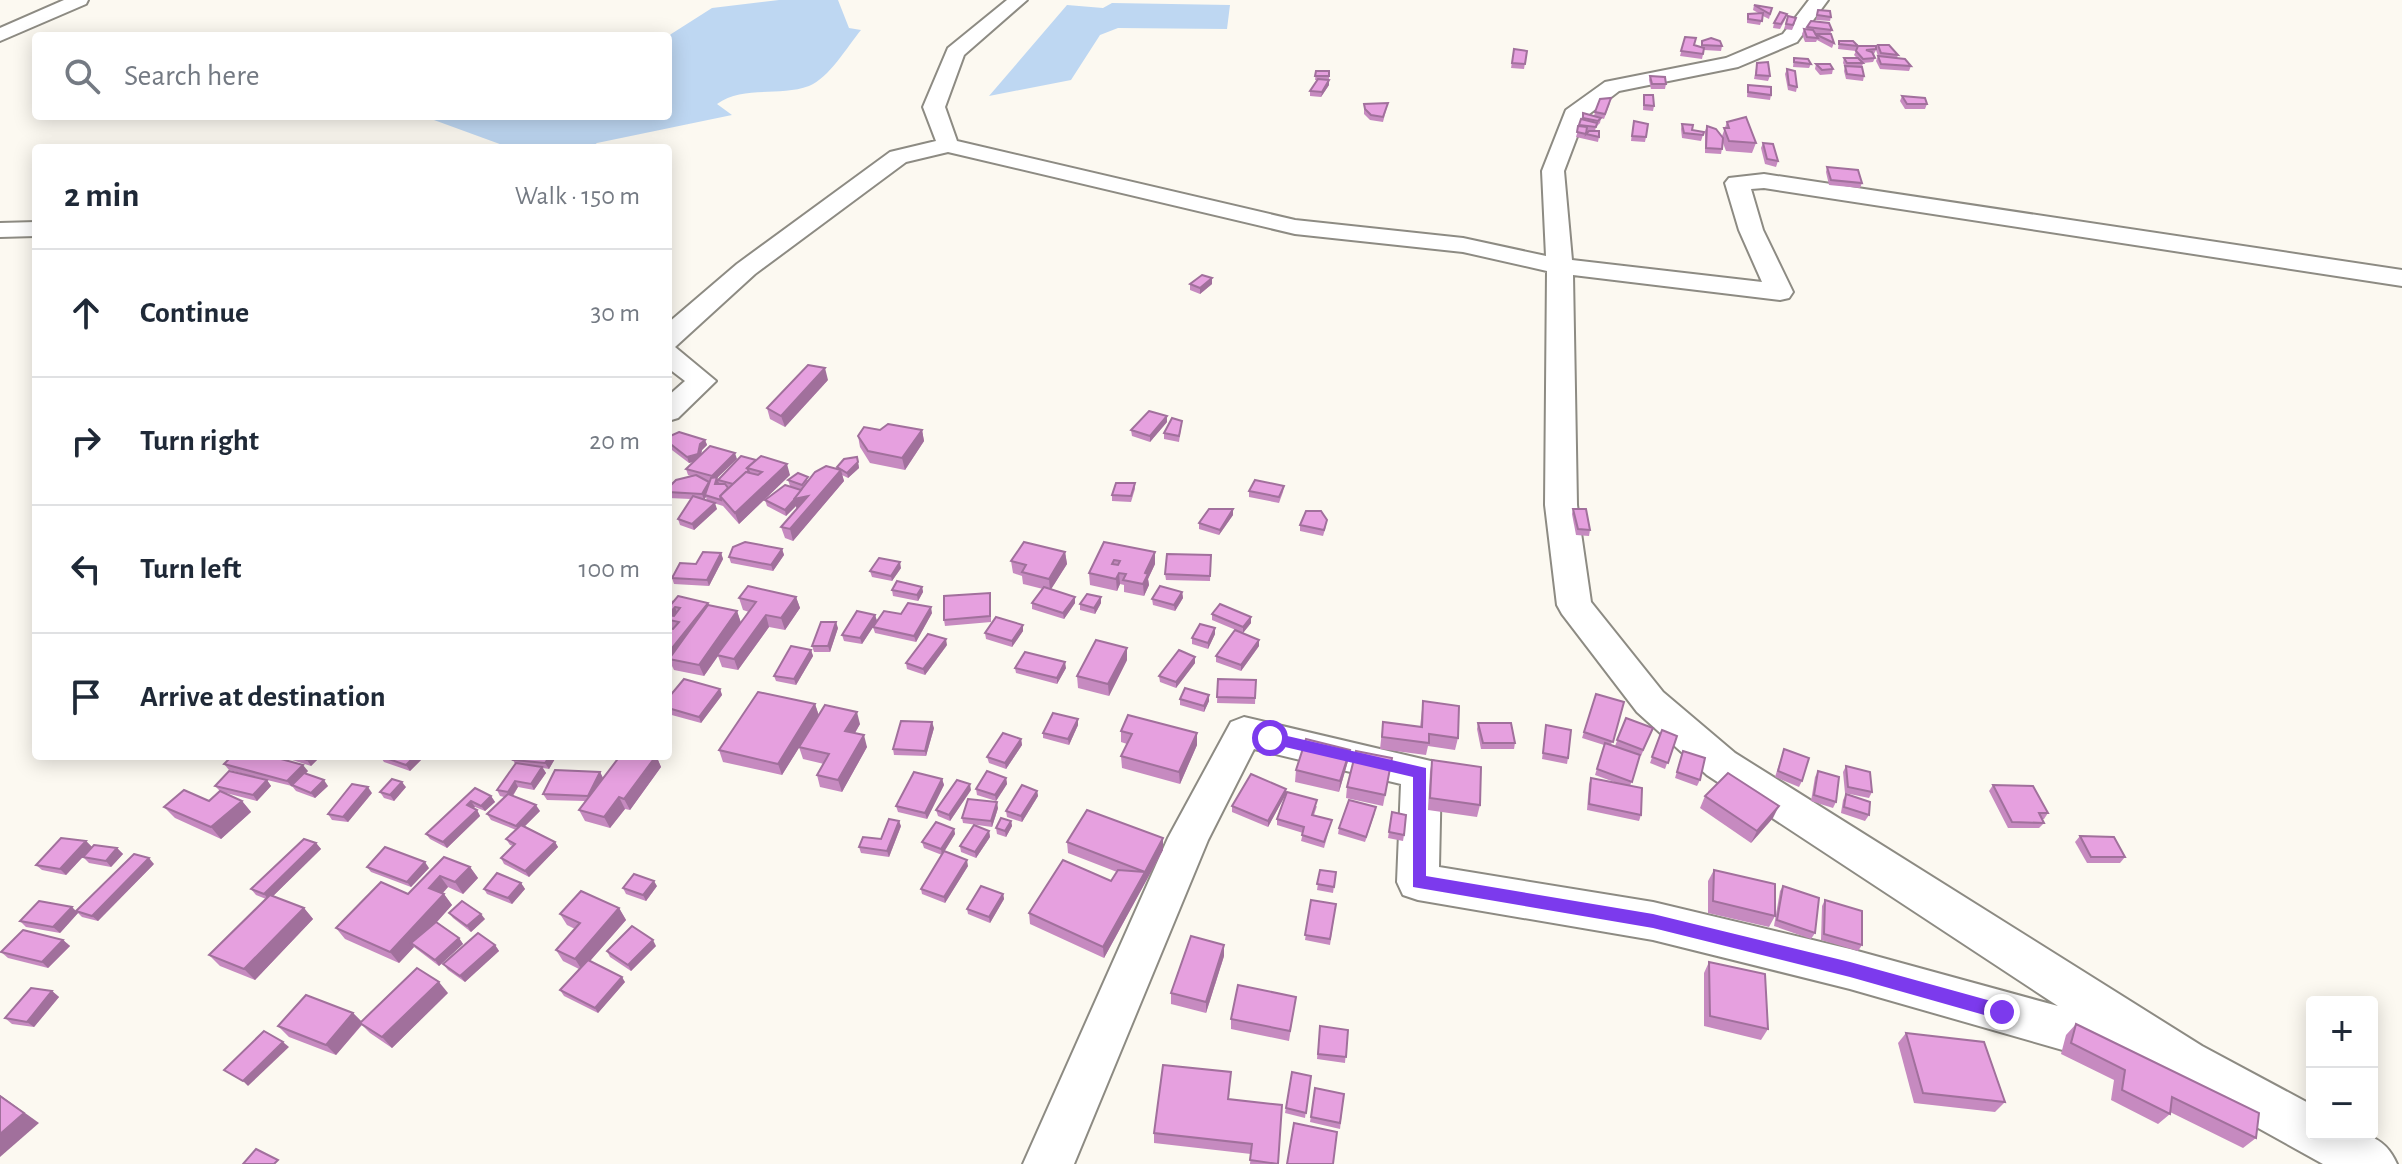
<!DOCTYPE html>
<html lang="en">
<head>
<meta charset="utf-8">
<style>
	body { margin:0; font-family:"Alegreya Sans",sans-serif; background:#f2f2f3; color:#1f2937 }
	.controls { position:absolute; right:24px; bottom:24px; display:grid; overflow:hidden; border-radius:8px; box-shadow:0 4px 20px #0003 }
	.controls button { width:72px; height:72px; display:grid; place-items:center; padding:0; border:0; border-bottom:2px solid #e0e1e3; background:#fff; color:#1f2937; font:40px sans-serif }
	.stop { position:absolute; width:24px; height:24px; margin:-18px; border:6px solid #7c3aed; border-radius:50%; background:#fff }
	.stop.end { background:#7c3aed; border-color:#fff; box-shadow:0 2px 8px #0008 }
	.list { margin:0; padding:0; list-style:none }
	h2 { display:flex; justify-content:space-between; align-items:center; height:104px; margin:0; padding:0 32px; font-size:34px }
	h2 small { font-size:26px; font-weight:400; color:#747a83 }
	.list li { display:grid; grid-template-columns:52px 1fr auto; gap:24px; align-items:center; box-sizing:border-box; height:128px; padding:0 32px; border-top:2px solid #e0e1e3 }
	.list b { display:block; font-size:30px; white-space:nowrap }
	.list em { font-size:26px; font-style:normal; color:#747a83 }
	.icon { flex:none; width:44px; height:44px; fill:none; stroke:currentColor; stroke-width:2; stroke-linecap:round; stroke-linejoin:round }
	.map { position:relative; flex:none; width:2402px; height:1164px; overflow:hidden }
	.search { position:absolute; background:#fff; box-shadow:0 4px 20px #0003; left:32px; top:32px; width:640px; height:88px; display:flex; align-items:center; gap:20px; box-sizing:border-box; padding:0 28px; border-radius:8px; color:#747a83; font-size:30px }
	.panel { position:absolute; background:#fff; box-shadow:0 4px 20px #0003; left:32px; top:144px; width:640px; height:616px; border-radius:8px }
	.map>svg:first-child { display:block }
	.water { fill:#bed7f2 }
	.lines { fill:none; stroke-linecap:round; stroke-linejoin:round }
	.street-casing { stroke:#8d8b83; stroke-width:4 }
	.street { fill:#fff; fill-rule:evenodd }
	.wall { fill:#c68ac0 }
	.shaded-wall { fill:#a1709c }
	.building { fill:#e6a0df; stroke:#a1709c; stroke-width:2; fill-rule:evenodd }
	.route { fill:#7c3aed }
</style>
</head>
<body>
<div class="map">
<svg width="2402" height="1164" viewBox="0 0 2402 1164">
	<rect width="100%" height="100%" fill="#fcf9f1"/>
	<g class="water">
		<path d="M779 0H838L849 28 861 30C847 47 829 78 809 86 779 97 743 85 717 104L732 115 597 143 590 148H511L423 116H668V36L712 8Z"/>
		<polygon points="1112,3 1230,5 1227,29 1118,28 1100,35 1071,80 989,96 1067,5 1103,8"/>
	</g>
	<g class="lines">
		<defs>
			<g id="street">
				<polygon points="64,0 88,0 86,4 0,41 0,28"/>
				<path d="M1007 0H1027L964 55 945 107 957 141 1295 220 1463 238 1546 256 1542 171 1566 110 1605 82 1726 58 1783 34 1809 0H1828L1797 42 1738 67 1619 91 1584 118 1564 171 1572 260 1762 282 1739 230 1725 183 1729 178 1764 174 2402 270V286L1764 188 1751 189 1763 230 1793 292 1789 298 1780 300 1573 275 1577 505 1591 602 1663 692 1735 753 2202 1046 2312 1105V1134C2348 1134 2380 1125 2397 1164H2323L2168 1078 2133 1055 2131 1059 2115 1065 1850 989 1653 940 1418 900 1403 895 1397 882 1401 784 1254 749 1208 840 1074 1164H1023L1168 838 1231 722 1244 717 1435 762 1441 773 1439 867 1653 902 1850 949 2058 1006 1707 775 1637 712 1562 614 1557 605 1545 505 1547 271 1463 252 1295 234 948 152 906 162 755 274 675 347 716 381 678 418 668 421V396L685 381 668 368V323L737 264 890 152 936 141 923 107 948 48Z"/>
				<polygon points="36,222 36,236 0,237 0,223"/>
			</g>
		</defs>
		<use href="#street" class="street-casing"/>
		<use href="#street" class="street"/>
	</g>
	<g class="wall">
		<polygon points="1754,5 1772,8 1769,19 1763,16 1760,25 1747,23 1747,19 1760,14 1753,10"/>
		<polygon points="1818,10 1831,17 1830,21 1816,20"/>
		<polygon points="1788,16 1795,23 1792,30 1784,29"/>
		<polygon points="1786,18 1780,29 1773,28 1774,23"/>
		<polygon points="1807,27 1832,30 1830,34 1834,43 1832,48 1817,40 1816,42 1805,42 1802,34 1804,29 1806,30"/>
		<polygon points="1685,37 1694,45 1701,47 1702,41 1722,46 1721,51 1704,50 1702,59 1680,56"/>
		<polygon points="1839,41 1876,49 1878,45 1898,55 1897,58 1911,66 1909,71 1880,69 1876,61 1878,56 1876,50 1874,54 1875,58 1873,62 1863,63 1862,67 1864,76 1863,81 1846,79 1844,71 1845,67 1843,63 1844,58 1857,58 1854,55 1856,51 1838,49"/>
		<polygon points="1514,49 1527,51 1524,69 1511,68"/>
		<polygon points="1794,58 1811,64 1809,68 1793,67"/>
		<polygon points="1757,63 1770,76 1768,81 1754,79"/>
		<polygon points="1816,64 1833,69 1832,74 1820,75 1815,69"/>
		<polygon points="1787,69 1797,87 1796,92 1788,90 1785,74"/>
		<polygon points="1316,71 1329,71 1329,85 1321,97 1310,96 1310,91 1317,80 1315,80"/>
		<polygon points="1650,76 1666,84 1665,89 1651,89 1649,80"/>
		<polygon points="1748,85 1771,95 1770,100 1747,97"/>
		<polygon points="1644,95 1654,106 1653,111 1643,110"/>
		<polygon points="1902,96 1927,104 1925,109 1905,109 1900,101"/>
		<polygon points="1388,103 1383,122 1370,120 1364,114 1364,104"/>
		<polygon points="1610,103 1604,119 1601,118 1600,123 1596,127 1595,131 1599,137 1598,142 1576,137 1583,113 1594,116 1595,112"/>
		<polygon points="1727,122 1756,143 1752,153 1726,151 1723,143 1721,154 1705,153 1705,131 1707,126 1722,136"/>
		<polygon points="1682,124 1692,130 1704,132 1701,141 1682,138 1681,129"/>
		<polygon points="1633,126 1646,137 1645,142 1631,141"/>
		<polygon points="1763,143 1778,161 1776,167 1765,164 1761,148"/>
		<polygon points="1827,167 1862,183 1860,188 1829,185 1826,172"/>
		<polygon points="1212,278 1212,284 1200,294 1190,290 1190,284"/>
		<polygon points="828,380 785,427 770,419 767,408"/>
		<polygon points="1182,421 1179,442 1164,439 1164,433"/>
		<polygon points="1167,422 1150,442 1132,436 1131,430"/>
		<polygon points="880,430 922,430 924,441 905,470 870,463 860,447 858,436"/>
		<polygon points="668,437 705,440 707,445 702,450 701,455 737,459 717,478 718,480 741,456 790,475 739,524 723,506 707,501 706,497 704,500 717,509 694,530 680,525 678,519 691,499 668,498 668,488 691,476 688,475 686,469 694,462 689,463 668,447"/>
		<polygon points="857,457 859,468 848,478 842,475 844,481 793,541 785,538 781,527 797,509 796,506 786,516 767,506 765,500 790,486 788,480 809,480 838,469 837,467"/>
		<polygon points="1135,483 1135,489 1131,502 1112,501 1112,495"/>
		<polygon points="1284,486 1283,492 1279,503 1249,497 1249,491"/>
		<polygon points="1233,509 1233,515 1219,535 1199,529 1199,523"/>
		<polygon points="1573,509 1590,530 1589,536 1576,535 1572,514"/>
		<polygon points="1300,525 1326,526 1323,536 1300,531"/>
		<polygon points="1104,542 1155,564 1148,579 1149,585 1144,596 1124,592 1124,585 1120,584 1117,591 1090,585 1089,573"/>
		<polygon points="782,549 784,555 773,571 731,563 729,557"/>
		<polygon points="1065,552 1067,564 1051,589 1075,597 1075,603 1064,619 1032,609 1032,603 1043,589 1023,584 1022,576 1013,573 1011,561"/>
		<polygon points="721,553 723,559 709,586 674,584 672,578 696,564"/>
		<polygon points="1211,555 1210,581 1166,580 1165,574"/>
		<polygon points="901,568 892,581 872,577 870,571"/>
		<polygon points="922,587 923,592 918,601 893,596 892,590"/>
		<polygon points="1182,592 1183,598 1175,611 1153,605 1152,599"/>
		<polygon points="796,597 800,608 785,630 769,627 738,670 722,667 718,656 704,676 674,670 672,666 668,665 668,626 672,621 673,602 709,606 737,611 741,623 749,612 743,610 739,598"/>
		<polygon points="991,599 991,622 945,626 944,620"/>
		<polygon points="1101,603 1095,614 1080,610 1080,604"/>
		<polygon points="932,613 916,642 875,633 873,627 901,614"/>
		<polygon points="1212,614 1251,617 1251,623 1243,633 1212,620"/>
		<polygon points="875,615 877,621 862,644 844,641 842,635"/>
		<polygon points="1023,625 1023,631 1012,647 986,639 985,633"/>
		<polygon points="838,628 830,652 814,652 812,646"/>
		<polygon points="1215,634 1208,649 1192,644 1192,638"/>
		<polygon points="1259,640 1259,646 1241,671 1216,662 1216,656"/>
		<polygon points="947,645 925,675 907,669 906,663"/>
		<polygon points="811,650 813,656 796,685 776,681 774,676"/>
		<polygon points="1195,657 1195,663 1176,688 1160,682 1159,676"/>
		<polygon points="1127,660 1109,696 1078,688 1077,676"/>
		<polygon points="1015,668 1066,668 1057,684 1016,673"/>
		<polygon points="1218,679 1256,680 1255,704 1217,703"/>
		<polygon points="720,689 722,695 701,723 668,714 668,698"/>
		<polygon points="1596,694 1624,702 1611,745 1615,746 1626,718 1653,728 1641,756 1640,756 1630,786 1641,815 1639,821 1587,810 1589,784 1591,778 1617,783 1595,775 1604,745 1582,738"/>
		<polygon points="1209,695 1209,701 1204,712 1180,705 1180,699"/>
		<polygon points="1423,701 1458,738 1455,750 1428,746 1426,755 1380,749 1383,722 1420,727"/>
		<polygon points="815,704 819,716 860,724 855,733 867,747 842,792 820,787 817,775 824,764 803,759 799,747 803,741 782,775 723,762 719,750"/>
		<polygon points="1078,719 1078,725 1069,745 1043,738 1043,733"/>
		<polygon points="1478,723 1515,743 1514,749 1481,749 1477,729"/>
		<polygon points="1546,725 1568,758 1567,764 1542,759"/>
		<polygon points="934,728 926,756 894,755 893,749"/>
		<polygon points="1662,730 1677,736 1665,769 1650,763"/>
		<polygon points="1121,731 1197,733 1197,745 1180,784 1122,768 1121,756 1127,744 1121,742"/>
		<polygon points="1021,739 1022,745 1006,769 989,763 987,757"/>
		<polygon points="1784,749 1802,781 1799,787 1775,777"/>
		<polygon points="1683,751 1700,780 1697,786 1675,778"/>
		<polygon points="285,756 321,756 311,766 286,758"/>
		<polygon points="380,756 425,756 410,771 384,762"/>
		<polygon points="515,756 556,757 549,769 543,768 546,773 534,790 518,787 513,796 540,811 525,826 555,842 558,847 529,877 504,864 501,858 513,846 510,845 506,839 516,830 491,820 487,814 504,797 500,796 497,790 515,764 513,760"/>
		<polygon points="590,756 616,756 613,760"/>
		<polygon points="620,756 661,756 658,760 661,767 630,810 625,809 610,828 585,821 579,810 585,801 547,800 543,794 600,772 603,778"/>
		<polygon points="1392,758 1383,806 1346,798 1347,787"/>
		<polygon points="1432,760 1480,805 1477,817 1428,810 1430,772"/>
		<polygon points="1348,761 1339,792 1295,782 1296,770"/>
		<polygon points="224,764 308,771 305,774 328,786 315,798 296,791 292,786 267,780 271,786 257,801 222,792 242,801 251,812 221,839 175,818 164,807 209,801 220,791 215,786 266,780 229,770"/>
		<polygon points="1846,766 1872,792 1869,798 1845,793 1843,772"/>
		<polygon points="1818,771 1836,802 1833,808 1811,801 1815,777"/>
		<polygon points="1006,778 1007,784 996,801 977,795 976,789"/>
		<polygon points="942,779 944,785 927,819 898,812 896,806"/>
		<polygon points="1993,785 2048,813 2044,819 2042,819 2044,823 2039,828 2008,828 1989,791"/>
		<polygon points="406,787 394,801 384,798 380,792"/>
		<polygon points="475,788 491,796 495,802 485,811 475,807 473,808 477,810 480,816 447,848 430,839 426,834"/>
		<polygon points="1286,789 1286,794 1268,827 1232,812 1232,806"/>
		<polygon points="971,790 950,821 938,816 936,810"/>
		<polygon points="1037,791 1038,796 1022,822 1007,817 1006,811"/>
		<polygon points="372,793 348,822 332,820 328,814"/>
		<polygon points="1846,794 1869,815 1865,821 1841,813 1843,800"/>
		<polygon points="1705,796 1773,818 1751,843 1700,808"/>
		<polygon points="1317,806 1314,815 1332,820 1324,848 1301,841 1303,833 1277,825 1277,819"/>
		<polygon points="998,808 992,827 963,823 962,818"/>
		<polygon points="1392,812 1404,835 1403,841 1388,838"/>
		<polygon points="1375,813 1365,842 1338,834 1339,828"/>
		<polygon points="1011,821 1012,826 1006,837 997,834 996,828"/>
		<polygon points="901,826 889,857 861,853 859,847 881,839"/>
		<polygon points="954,829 955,834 944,852 968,866 945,903 922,894 921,889 942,855 924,848 922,842"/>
		<polygon points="989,831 990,837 976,858 961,852 960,846"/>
		<polygon points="2080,836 2125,857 2120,863 2087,863 2075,842"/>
		<polygon points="86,841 92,847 66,875 42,870 36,865"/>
		<polygon points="1067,842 1163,850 1104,958 1030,924 1029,913 1111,881 1117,872 1068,853"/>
		<polygon points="316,843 321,849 273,896 304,908 313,919 255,980 220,966 209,955 266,899 256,895 251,889"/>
		<polygon points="117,848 123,854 111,867 89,863 83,857"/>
		<polygon points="444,857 470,867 478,878 463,894 448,887 443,893 452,905 437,922 459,938 463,944 439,966 414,947 399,963 345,939 336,928 408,894"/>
		<polygon points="154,864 98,921 82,917 78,913 60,933 26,927 20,921 76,911"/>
		<polygon points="367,867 429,868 411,887 371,872"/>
		<polygon points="1320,870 1336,872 1333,893 1317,890"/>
		<polygon points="1714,870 1775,916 1769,927 1708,913 1708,881"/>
		<polygon points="521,883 525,889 512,904 487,894 484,889"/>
		<polygon points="657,886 646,901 626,894 623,888"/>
		<polygon points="1783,886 1815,933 1811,939 1774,926 1780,891"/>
		<polygon points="1003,894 1004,899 990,923 968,914 967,909"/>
		<polygon points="1311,900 1336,904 1330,945 1305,940"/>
		<polygon points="1825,900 1862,945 1858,951 1821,940 1822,906"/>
		<polygon points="619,908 626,920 590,961 625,982 598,1013 564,996 560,990 579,969 563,961 556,950 575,929 567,925 560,914"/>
		<polygon points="449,913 485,919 471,932 453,918"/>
		<polygon points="63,940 70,946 48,968 8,958 1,952"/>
		<polygon points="495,945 499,951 465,982 448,970 443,964"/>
		<polygon points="656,946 631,971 610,957 607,951"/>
		<polygon points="1224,956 1206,1013 1171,1004 1171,993"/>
		<polygon points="1709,962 1768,1029 1761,1040 1704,1026 1704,973"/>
		<polygon points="52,991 59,997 34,1027 12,1024 5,1018"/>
		<polygon points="448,993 392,1048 370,1033 362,1025 336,1055 289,1037 278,1026 353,1013 361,1021"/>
		<polygon points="1296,997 1289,1041 1231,1029 1231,1019"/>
		<polygon points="2076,1024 2256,1138 2243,1148 2170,1112 2170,1114 2158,1124 2111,1100 2114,1080 2061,1054 2066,1035"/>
		<polygon points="1320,1026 1348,1030 1345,1063 1317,1059"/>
		<polygon points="1906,1033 2005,1102 1995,1112 1914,1103 1898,1043"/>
		<polygon points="1292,1072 1311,1076 1305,1118 1285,1113"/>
		<polygon points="1230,1082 1229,1099 1278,1164 1250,1164 1251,1154 1154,1143 1154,1133"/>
		<polygon points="1315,1088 1344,1094 1340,1129 1310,1122"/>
	</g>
	<g class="shaded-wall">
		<polygon points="1329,80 1329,85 1321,97 1322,92"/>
		<polygon points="1212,278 1212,284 1200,294 1200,288"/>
		<polygon points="825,368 828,380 785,427 781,416"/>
		<polygon points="1167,416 1167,422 1150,442 1150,436"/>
		<polygon points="922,430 924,441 905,470 902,458"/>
		<polygon points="705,440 707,445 702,450 700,459 689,463 687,457"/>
		<polygon points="735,453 737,459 717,478 719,483 717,489 712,476"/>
		<polygon points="858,462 859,468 848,478 847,473"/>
		<polygon points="787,464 790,475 739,524 735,513"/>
		<polygon points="841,470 844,481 793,541 790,529 797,511 796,506 786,516 785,510 794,499"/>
		<polygon points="709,482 711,488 704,500 702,494"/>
		<polygon points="715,503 717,509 694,530 692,524"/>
		<polygon points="1233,509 1233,515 1219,535 1220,530"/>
		<polygon points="782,549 784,555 773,571 771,565"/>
		<polygon points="1065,552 1067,564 1050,591 1049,579"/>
		<polygon points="1155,552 1155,564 1148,579 1149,585 1144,596 1143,584 1145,573"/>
		<polygon points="721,553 723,559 709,586 707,580"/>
		<polygon points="900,562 901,568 892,581 891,576"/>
		<polygon points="1119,573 1120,584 1117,591 1116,579"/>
		<polygon points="922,587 923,592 918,601 917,595"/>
		<polygon points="1182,592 1183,598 1175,611 1174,605"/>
		<polygon points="796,597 800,608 785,630 781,618"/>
		<polygon points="1075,597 1075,603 1064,619 1063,613"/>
		<polygon points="1101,597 1101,603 1095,614 1094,608"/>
		<polygon points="672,600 677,612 668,620 668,604"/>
		<polygon points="708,603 712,614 669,659 668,653"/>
		<polygon points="931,607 932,613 916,642 914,636"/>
		<polygon points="737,611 741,623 704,676 699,665"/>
		<polygon points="766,615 769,627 738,670 734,659"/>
		<polygon points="875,615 877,621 862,644 860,638"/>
		<polygon points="1251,617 1251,623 1243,633 1243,627"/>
		<polygon points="836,622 838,628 830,652 828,646"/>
		<polygon points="1023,625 1023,631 1012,647 1012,641"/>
		<polygon points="1215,628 1215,634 1208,649 1208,643"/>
		<polygon points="946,639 947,645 925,675 923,669"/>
		<polygon points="1259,640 1259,646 1241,671 1241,665"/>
		<polygon points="1127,648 1127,660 1109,696 1108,684"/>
		<polygon points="811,650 813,656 796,685 794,679"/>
		<polygon points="1195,657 1195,663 1176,688 1176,682"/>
		<polygon points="1065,662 1066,668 1057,684 1057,678"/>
		<polygon points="720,689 722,695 701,723 699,717"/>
		<polygon points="1209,695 1209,701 1204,712 1204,706"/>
		<polygon points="815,704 819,716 782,775 778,764"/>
		<polygon points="857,712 860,724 849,743 845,731"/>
		<polygon points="1078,719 1078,725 1069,745 1068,739"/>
		<polygon points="932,722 934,728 926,756 925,751"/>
		<polygon points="1197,733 1197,745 1180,784 1179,772"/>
		<polygon points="864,735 867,747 842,792 838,780"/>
		<polygon points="1021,739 1022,745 1006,769 1005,763"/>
		<polygon points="1350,750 1348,761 1339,792 1340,781"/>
		<polygon points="310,756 321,756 311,766 307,760"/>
		<polygon points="415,756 425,756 410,771 406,765"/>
		<polygon points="550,756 556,757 549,769 545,763"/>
		<polygon points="649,756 661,756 658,760 661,767 630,810 624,799"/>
		<polygon points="303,765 308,771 292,787 287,781"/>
		<polygon points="542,767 546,773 534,790 531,784"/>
		<polygon points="600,772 603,778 592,802 588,796"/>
		<polygon points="1006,778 1007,784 996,801 995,795"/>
		<polygon points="942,779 944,785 927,819 925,813"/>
		<polygon points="267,780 271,786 257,801 253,795"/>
		<polygon points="324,780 328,786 315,798 311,793"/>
		<polygon points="515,781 518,787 511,798 508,792"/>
		<polygon points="402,782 406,787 394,801 390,795"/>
		<polygon points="970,784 971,790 950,821 949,815"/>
		<polygon points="368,787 372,793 348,822 343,817"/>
		<polygon points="1286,789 1286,794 1268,827 1268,821"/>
		<polygon points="1037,791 1038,796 1022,822 1021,816"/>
		<polygon points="491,796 495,802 485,811 481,806"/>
		<polygon points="619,797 625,809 610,828 604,817"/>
		<polygon points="242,801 251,812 221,839 211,827"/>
		<polygon points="471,801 475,807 470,811 467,805"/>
		<polygon points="997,802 998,808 992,827 991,821"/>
		<polygon points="536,805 540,811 520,831 516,826"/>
		<polygon points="1779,806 1773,818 1751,843 1757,831"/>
		<polygon points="477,810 480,816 447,848 443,842"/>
		<polygon points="899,821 901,826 889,857 887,851"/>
		<polygon points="1011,821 1012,826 1006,837 1005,831"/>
		<polygon points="954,829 955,834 942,855 941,849"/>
		<polygon points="989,831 990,837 976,858 975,852"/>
		<polygon points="1163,838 1163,850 1104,958 1103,947"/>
		<polygon points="86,841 92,847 66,875 60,869"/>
		<polygon points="555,842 558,847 529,877 525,871"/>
		<polygon points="316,843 321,849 269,900 264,894"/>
		<polygon points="117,848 123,854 111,867 106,861"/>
		<polygon points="149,858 154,864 98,921 92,916"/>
		<polygon points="967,860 968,866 945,903 944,897"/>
		<polygon points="425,862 429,868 411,887 407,882"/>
		<polygon points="470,867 478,878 463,894 455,882"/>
		<polygon points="440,876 448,887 437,899 429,888"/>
		<polygon points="654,881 657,886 646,901 643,895"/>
		<polygon points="521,883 525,889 512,904 508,898"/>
		<polygon points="444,894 452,905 415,946 411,943 414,947 399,963 390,952"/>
		<polygon points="1003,894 1004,899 990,923 989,917"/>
		<polygon points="72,907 78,913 60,933 53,927"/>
		<polygon points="304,908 313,919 255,980 244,969"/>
		<polygon points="619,908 626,920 582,970 575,959"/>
		<polygon points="481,914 485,919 471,932 467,926"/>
		<polygon points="459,938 463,944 439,966 435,960"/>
		<polygon points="63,940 70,946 48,968 42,962"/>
		<polygon points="653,940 656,946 631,971 628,965"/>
		<polygon points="495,945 499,951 465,982 460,976"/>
		<polygon points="1224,945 1224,956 1206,1013 1206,1002"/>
		<polygon points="622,977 625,982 598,1013 595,1008"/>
		<polygon points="439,982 448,993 392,1048 382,1037"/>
		<polygon points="52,991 59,997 34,1027 27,1022"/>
		<polygon points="353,1013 363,1023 336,1055 326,1045"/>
		<polygon points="283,1042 289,1047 248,1086 243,1081"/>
		<polygon points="0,1095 39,1123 0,1157"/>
	</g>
	<g class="building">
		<polygon points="1754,5 1772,8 1770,14"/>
		<polygon points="1818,10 1830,11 1831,17 1817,15"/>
		<polygon points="1780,12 1787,14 1781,24 1774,23"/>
		<polygon points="1763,13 1762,21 1748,19 1748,14"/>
		<polygon points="1788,16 1796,18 1793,25 1786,24"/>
		<polygon points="1811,21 1829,23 1832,30 1807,27"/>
		<polygon points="1804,29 1813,30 1818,38 1807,37"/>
		<polygon points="1815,34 1831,34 1834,43"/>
		<polygon points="1685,37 1696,38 1694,45 1704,48 1703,54 1681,51"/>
		<polygon points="1711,38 1720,41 1722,46 1702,45 1702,41"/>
		<polygon points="1839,41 1853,41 1858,46 1839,44"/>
		<polygon points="1878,45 1889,45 1898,55 1881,53"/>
		<polygon points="1858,46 1876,46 1876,49 1866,50 1872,52 1875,58 1863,59 1856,51"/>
		<polygon points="1514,49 1527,51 1525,64 1512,63"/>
		<polygon points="1878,56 1905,59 1911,66 1881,64"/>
		<polygon points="1794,58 1808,59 1811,64 1794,62"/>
		<polygon points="1844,58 1858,58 1863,63 1847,63"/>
		<polygon points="1768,62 1770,76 1756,75 1757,63"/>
		<polygon points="1816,64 1830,64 1833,69 1822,70"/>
		<polygon points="1845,66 1862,67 1864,76 1847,74"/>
		<polygon points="1787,69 1795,71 1797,87 1789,85"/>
		<polygon points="1316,71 1329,71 1329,76 1315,76"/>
		<polygon points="1650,76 1665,77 1666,84 1652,84"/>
		<polygon points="1318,79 1329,80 1322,92 1310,91"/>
		<polygon points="1748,85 1771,87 1771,95 1748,92"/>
		<polygon points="1644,95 1653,95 1654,106 1644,105"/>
		<polygon points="1902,96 1925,98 1927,104 1907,104"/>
		<polygon points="1611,98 1605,114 1595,112 1600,99"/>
		<polygon points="1388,103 1383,117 1371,115 1365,109 1364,104"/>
		<polygon points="1583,113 1601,118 1598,121 1583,118"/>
		<polygon points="1746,117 1756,143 1729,141 1724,128 1729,128 1727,122"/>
		<polygon points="1581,119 1597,123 1596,127 1579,125"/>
		<polygon points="1634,121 1648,124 1646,137 1632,136"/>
		<polygon points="1682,124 1693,125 1692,130 1704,132 1703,135 1684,133"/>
		<polygon points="1578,126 1587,127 1586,134 1589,131 1599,131 1599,137 1586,134 1577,132"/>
		<polygon points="1707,126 1716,129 1723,138 1722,149 1706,148"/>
		<polygon points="1763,143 1773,144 1778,161 1767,159"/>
		<polygon points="1827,167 1858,170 1862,183 1831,180"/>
		<polygon points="1202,275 1212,278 1200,288 1190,284"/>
		<polygon points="808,365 825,368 781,416 767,408"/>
		<polygon points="1149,411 1167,416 1150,436 1131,430"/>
		<polygon points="1172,418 1182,421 1179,436 1164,433"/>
		<polygon points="888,424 922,430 902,458 868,451 858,436 864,427 880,430"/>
		<polygon points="679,432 705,440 700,444 698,454 687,457 668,442 668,437"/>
		<polygon points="710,446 735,453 712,476 686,469"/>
		<polygon points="741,456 756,460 747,468 749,472 746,472 733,484 718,480"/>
		<polygon points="761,456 787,464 735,513 720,496 746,472 758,475 762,472 747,468"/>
		<polygon points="857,457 858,462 847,473 837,467 844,459"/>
		<polygon points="826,466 841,470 790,529 781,527 808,496 794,499 815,472"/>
		<polygon points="798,473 808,477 802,485 788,480"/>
		<polygon points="696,475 709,482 702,494 668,492 668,488 676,480"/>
		<polygon points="717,477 715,484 725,484 728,488 720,496 721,500 705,495 711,478"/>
		<polygon points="1255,480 1284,486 1279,497 1249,491"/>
		<polygon points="1116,483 1135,483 1131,496 1112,495"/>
		<polygon points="785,485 801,490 794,499 794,500 785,510 765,500"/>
		<polygon points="693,496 715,503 692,524 678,519"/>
		<polygon points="1209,509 1233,509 1220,530 1199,523"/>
		<polygon points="1573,509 1586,509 1590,530 1578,529"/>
		<polygon points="1306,511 1321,511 1327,520 1324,530 1300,525"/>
		<polygon points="745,542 782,549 771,565 729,557 733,547"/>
		<polygon points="1024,542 1065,552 1049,579 1022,572 1026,565 1011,561"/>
		<path d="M1104 542 1155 552 1145 573 1148 574 1143 584 1123 580 1126 574 1119 573 1116 579 1089 573ZM1114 560 1120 561 1118 565 1112 564Z"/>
		<polygon points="703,552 721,553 707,580 672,578 680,563 696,564"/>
		<polygon points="1167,554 1211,555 1210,576 1165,574"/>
		<polygon points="879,558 900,562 891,576 870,571"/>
		<polygon points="897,581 922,587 917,595 892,590"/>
		<polygon points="748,586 796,597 781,618 766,615 734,659 717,655 756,602 739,598"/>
		<polygon points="1160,586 1182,592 1174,605 1152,599"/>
		<polygon points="1044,587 1075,597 1063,613 1032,603"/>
		<polygon points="990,593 990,616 944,620 944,596"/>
		<polygon points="1087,594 1101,597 1094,608 1080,604"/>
		<path d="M678 596 708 603 668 653V628L673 629 679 622 670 620 668 622V608ZM675 607 680 608 674 616 668 615Z"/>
		<polygon points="908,603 931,607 914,636 873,627 884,611 901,614"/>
		<polygon points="1220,604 1251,617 1243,627 1212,614"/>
		<polygon points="708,605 737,611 699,665 669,659"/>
		<polygon points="857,611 875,615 860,638 842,635"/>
		<polygon points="996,617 1023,625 1012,641 985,633"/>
		<polygon points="821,622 836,622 828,646 812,646"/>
		<polygon points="1200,624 1215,628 1208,643 1192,638"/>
		<polygon points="1235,630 1259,640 1241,665 1216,656"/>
		<polygon points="928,634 946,639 923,669 906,663"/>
		<polygon points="1096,640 1127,648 1108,684 1077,676"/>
		<polygon points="791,646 811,650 794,679 774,676"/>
		<polygon points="1179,650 1195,657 1176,682 1159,676"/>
		<polygon points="1025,652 1065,662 1057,678 1015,668"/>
		<polygon points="684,679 720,689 699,717 668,708 668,698"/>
		<polygon points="1218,679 1256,680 1255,698 1217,697"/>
		<polygon points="1185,688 1209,695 1204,706 1180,699"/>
		<polygon points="758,692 815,704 778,764 719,750"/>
		<polygon points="1596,694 1624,702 1613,742 1584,732"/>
		<polygon points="1423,701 1459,706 1458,738 1429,734 1429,743 1382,737 1383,722 1422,727"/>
		<polygon points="825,705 857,712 845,731 864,735 838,780 817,775 829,754 799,747"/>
		<polygon points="1053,713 1078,719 1068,739 1043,733"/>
		<polygon points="1128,715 1197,733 1179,772 1121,756 1132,734 1121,731"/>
		<polygon points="1626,718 1653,728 1643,750 1617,740"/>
		<polygon points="901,721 932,722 925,751 893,749"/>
		<polygon points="1478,723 1511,723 1515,743 1483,743"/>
		<polygon points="1546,725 1571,730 1568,758 1543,753"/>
		<polygon points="1662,730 1677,736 1668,763 1652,757"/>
		<polygon points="1003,733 1021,739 1005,763 987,757"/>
		<polygon points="1306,739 1350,750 1340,781 1296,770"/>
		<polygon points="1605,743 1640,755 1632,782 1597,769"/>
		<polygon points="1784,749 1809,758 1802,781 1778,771"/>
		<polygon points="1356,751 1392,758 1385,795 1347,787"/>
		<polygon points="1683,751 1705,758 1700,780 1677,772"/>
		<polygon points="232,756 270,756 303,765 287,781 224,764"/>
		<polygon points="295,756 310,756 307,760"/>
		<polygon points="380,756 415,756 406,765"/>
		<polygon points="515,756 550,756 545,763 513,760"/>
		<polygon points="620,756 656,756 624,799 619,797 604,817 579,810"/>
		<polygon points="1432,760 1481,767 1480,805 1430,798"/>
		<polygon points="516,763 542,767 531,784 515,781 508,792 497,790"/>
		<polygon points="1846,766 1870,772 1872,792 1848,787"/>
		<polygon points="555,770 600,772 588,796 543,794"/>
		<polygon points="229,771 267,780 253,795 215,786"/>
		<polygon points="987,771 1006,778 995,795 976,789"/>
		<polygon points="1818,771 1839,777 1836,802 1814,795"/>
		<polygon points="914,772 942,779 925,813 896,806"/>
		<polygon points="304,773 324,780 311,793 292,785"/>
		<polygon points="1728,773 1779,806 1757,831 1705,796"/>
		<polygon points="1251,774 1286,789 1268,821 1232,806"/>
		<polygon points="1591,778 1642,788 1641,815 1589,804"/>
		<polygon points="392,779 402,782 390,795 380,792"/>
		<polygon points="957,780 970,784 949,815 936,810"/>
		<polygon points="352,784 368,787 343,817 328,814"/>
		<polygon points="1022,785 1037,791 1021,816 1006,811"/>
		<polygon points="1993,785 2033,786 2048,813 2039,813 2044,823 2012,822"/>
		<polygon points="475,788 491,796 481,806 471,801 467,805 477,810 443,842 426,834"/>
		<polygon points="184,790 209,801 220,791 242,801 211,827 164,807"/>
		<polygon points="1287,792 1317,800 1312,815 1332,820 1324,842 1302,835 1304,827 1277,819"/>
		<polygon points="508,794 536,805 516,826 487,814"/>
		<polygon points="1846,794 1870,802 1869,815 1844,807"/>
		<polygon points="968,799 997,802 991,821 962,818"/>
		<polygon points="1349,800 1376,807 1366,837 1339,828"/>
		<polygon points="1087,810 1163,838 1145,872 1103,947 1029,913 1063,860 1111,881 1118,870 1145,872 1067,842"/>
		<polygon points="1392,812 1406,815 1404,835 1389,832"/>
		<polygon points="1001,818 1011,821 1005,831 996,828"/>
		<polygon points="889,819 899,821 887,851 859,847 863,837 881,839"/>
		<polygon points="936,822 954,829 941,849 922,842"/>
		<polygon points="521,825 555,842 525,871 501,858 515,844 506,839"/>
		<polygon points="974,825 989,831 975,852 960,846"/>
		<polygon points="2080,836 2114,837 2125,857 2091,857"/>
		<polygon points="61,838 86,841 60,869 36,865"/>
		<polygon points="304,839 316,843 264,894 251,889"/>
		<polygon points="94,845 117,848 106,861 83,857"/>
		<polygon points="385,847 425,862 407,882 367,867"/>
		<polygon points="944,851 967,860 944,897 921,889"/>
		<polygon points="134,854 149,858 92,916 76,911"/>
		<polygon points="444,857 470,867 455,882 440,876 429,888 444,894 390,952 336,928 381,882 408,894"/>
		<polygon points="1320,870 1336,872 1334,887 1317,884"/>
		<polygon points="1714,870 1775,884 1775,916 1713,901"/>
		<polygon points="497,873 521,883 508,898 484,889"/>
		<polygon points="634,874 654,881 643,895 623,888"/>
		<polygon points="981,886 1003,894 989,917 967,909"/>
		<polygon points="1783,886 1819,898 1815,933 1777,920"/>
		<polygon points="581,891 619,908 575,959 556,950 580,923 560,914"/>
		<polygon points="270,895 304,908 244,969 209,955"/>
		<polygon points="1311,900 1336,904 1330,939 1305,935"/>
		<polygon points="1825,900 1862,911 1862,945 1824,934"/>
		<polygon points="39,901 72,907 53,927 20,921"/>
		<polygon points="462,901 481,914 467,926 449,913"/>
		<polygon points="436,922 459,938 435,960 411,943"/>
		<polygon points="632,926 653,940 628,965 607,951"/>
		<polygon points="23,930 63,940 42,962 1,952"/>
		<polygon points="478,933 495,945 460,976 443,964"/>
		<polygon points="1191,936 1224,945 1206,1002 1171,993"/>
		<polygon points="588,960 622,977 595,1008 560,990"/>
		<polygon points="1709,962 1765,974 1768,1029 1710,1016"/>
		<polygon points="417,968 439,982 382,1037 360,1023"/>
		<polygon points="1238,985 1296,997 1290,1031 1231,1019"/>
		<polygon points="31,988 52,991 27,1022 5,1018"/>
		<polygon points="306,995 353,1013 326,1045 278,1026"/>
		<polygon points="2076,1024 2259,1113 2256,1138 2172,1097 2170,1114 2122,1090 2125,1070 2071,1043"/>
		<polygon points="1320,1026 1348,1030 1346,1057 1318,1054"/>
		<polygon points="264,1031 283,1042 243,1081 224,1070"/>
		<polygon points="1906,1033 1984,1042 2005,1102 1923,1093"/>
		<polygon points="1163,1065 1231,1072 1228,1099 1282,1105 1278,1164 1250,1160 1252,1144 1154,1133"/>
		<polygon points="1292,1072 1311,1076 1306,1113 1286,1108"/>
		<polygon points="1315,1088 1344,1094 1340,1123 1311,1117"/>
		<polygon points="0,1096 24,1113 0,1134"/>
		<polygon points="1294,1123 1337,1132 1333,1164 1287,1164"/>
		<polygon points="256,1149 278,1160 274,1164 243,1164"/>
	</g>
	<polygon class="route" points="1270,732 1426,768 1426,876 1653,914 1850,962 2002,1004 2008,1006 2011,1012 2008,1017 2002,1020 1850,977 1653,928 1413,887 1413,777 1264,742 1262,738"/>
</svg>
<div class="controls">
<button>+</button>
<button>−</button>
</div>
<div class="stop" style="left:1270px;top:738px"></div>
<div class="stop end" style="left:2002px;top:1012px"></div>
<div class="search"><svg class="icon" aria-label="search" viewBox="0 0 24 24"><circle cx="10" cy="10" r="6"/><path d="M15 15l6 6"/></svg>Search here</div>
<section class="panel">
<h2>2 min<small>Walk · 150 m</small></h2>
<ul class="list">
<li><svg class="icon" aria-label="ahead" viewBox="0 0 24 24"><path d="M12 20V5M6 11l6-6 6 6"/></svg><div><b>Continue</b></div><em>30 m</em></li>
<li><svg class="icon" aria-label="right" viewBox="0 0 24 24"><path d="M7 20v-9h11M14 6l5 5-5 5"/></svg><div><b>Turn right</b></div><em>20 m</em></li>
<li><svg class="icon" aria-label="left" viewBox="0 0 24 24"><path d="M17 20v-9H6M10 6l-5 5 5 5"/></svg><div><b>Turn left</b></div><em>100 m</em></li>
<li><svg class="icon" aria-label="arrive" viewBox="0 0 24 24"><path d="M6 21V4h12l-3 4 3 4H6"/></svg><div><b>Arrive at destination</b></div></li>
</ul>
</section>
</div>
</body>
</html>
